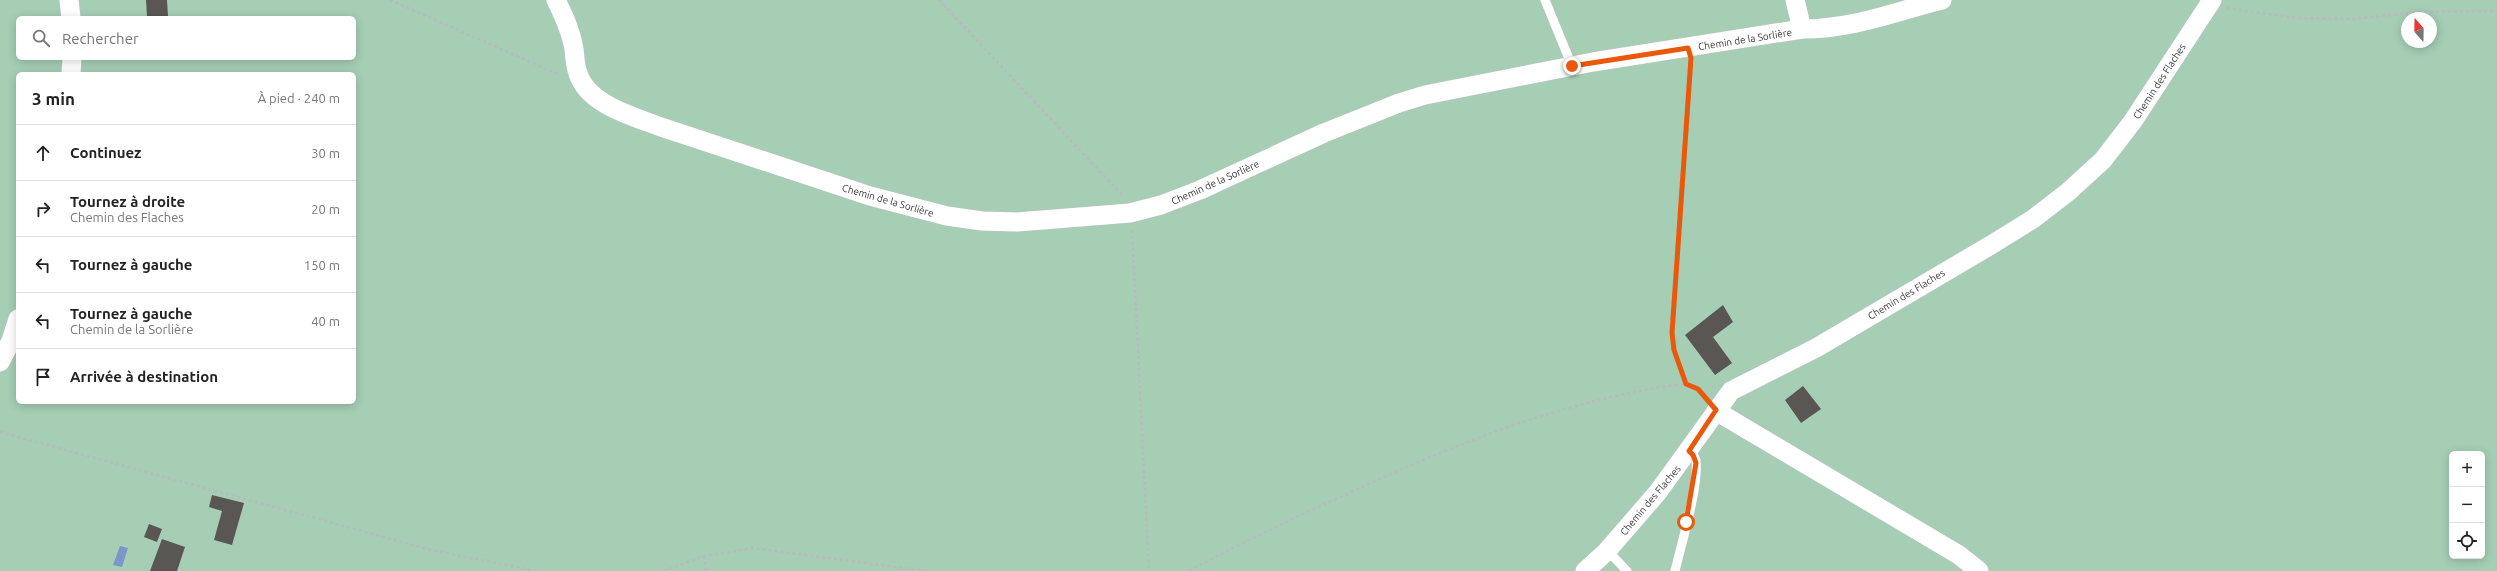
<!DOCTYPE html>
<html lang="fr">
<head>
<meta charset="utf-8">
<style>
	body { margin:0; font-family:Ubuntu,sans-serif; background:#f2f2f2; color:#222 }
	.controls { position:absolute; right:12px; bottom:12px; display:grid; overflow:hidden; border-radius:6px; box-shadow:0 2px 10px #0003 }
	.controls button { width:36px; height:36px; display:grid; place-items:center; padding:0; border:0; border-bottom:1px solid #e0e0e0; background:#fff; color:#222; font:20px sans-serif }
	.compass { position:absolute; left:2401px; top:12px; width:36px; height:36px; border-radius:50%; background:#fff; box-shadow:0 2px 10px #0003; rotate:340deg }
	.stop { position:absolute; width:12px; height:12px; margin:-9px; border:3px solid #ea580c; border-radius:50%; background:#fff }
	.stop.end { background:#ea580c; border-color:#fff; box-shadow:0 1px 4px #0008 }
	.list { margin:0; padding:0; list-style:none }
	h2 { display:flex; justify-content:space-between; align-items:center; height:52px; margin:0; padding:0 16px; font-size:17px }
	h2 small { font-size:13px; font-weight:400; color:#767676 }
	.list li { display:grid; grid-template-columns:26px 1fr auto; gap:12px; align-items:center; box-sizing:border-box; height:56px; padding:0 16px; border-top:1px solid #e0e0e0 }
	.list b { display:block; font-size:15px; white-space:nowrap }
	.list p { margin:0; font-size:13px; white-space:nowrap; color:#767676 }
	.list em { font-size:13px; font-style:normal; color:#767676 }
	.icon { flex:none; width:22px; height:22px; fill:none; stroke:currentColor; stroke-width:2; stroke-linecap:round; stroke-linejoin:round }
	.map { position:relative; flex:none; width:2497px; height:571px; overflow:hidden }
	.search { position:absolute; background:#fff; box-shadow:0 2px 10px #0003; left:16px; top:16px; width:340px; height:44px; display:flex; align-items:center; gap:10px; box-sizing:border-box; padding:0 14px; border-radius:6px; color:#767676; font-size:15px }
	.panel { position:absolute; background:#fff; box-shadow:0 2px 10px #0003; left:16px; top:72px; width:340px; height:332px; border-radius:6px }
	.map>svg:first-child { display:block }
	.green { fill:#a5ceb5; fill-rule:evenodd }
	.water { fill:#7b96c9 }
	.building { fill:#595654 }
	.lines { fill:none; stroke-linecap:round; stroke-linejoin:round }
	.lane-casing { stroke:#c1c2c6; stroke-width:10 }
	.street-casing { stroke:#c1c2c6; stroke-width:20 }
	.path { stroke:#b9babd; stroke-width:2.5; stroke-dasharray:3 3; stroke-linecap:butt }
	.lane { stroke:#fff; stroke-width:9 }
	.street { stroke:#fff; stroke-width:19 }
	.route { stroke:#ea580c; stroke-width:5 }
	.labels { text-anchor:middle; stroke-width:4; stroke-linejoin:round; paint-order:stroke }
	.street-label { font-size:10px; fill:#39393b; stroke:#fff }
</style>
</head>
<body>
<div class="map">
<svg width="2497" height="571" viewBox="0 0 2497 571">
	<rect width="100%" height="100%" fill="#f3f4f8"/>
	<path class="green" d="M0 0H2497V571H0ZM18 18H354V58H18ZM2407 18H2431V42H2407ZM18 74H354V402H18ZM2452 454H2482V556H2452Z"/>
	<polygon class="water" points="120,546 128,548 122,567 113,565"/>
	<g class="building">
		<polygon points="146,0 167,0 168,16 147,17"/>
		<polygon points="1723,305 1733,322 1713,337 1732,363 1715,375 1685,335"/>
		<polygon points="1803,386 1821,409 1801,423 1785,400"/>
		<polygon points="212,495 244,503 232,545 214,540 222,511 209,507"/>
		<polygon points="149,524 162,529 157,542 144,537"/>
		<polygon points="162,539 185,547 177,571 150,571"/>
	</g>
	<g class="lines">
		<defs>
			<g id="lane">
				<polyline points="1545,0 1572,66"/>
				<polyline points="1607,550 1627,571"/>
				<path d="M1675 571C1681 545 1699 486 1696 461 1695 456 1693 454 1689 451"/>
			</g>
			<g id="street">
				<polyline points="69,0 71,18"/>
				<path d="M556 0C564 16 571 31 574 49 575 57 575 66 578 73 587 104 632 116 658 126L870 196 947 216 982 221 1017 222 1130 213 1161 205 1200 190 1324 133 1399 103 1425 95 1593 62 1802 29C1853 29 1893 12 1942 0"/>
				<polyline points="1795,0 1802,29"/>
				<polyline points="71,74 72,58"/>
				<polyline points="0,362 11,341 18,319"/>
				<polyline points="1716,411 1959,555 1979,571"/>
				<polyline points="1585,571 1606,552 1658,492 1731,391 1816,348 1991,245 2033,219 2068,192 2103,160 2133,121 2212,0"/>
			</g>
		</defs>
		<use href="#lane" class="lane-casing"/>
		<use href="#street" class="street-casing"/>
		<g class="path">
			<polyline points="390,0 560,75"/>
			<polyline points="939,0 1122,195"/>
			<polyline points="2227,8 2297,18 2351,19 2420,12 2497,11"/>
			<polyline points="1132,230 1149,571"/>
			<polyline points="1686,384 1674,350 1672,333 1691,64"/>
			<polyline points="0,432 431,550 536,571"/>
			<polyline points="704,556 707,571"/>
			<polyline points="664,571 704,556 753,548 926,571"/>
			<path d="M1189 571C1241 543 1293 518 1347 494 1455 444 1556 403 1675 385 1688 384 1696 386 1705 397"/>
		</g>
		<use href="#lane" class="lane"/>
		<use href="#street" class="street"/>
	</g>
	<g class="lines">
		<polyline class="route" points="1572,66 1688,48 1691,58 1672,333 1674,350 1686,384 1698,389 1716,410 1689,451 1693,455 1696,463 1686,522"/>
	</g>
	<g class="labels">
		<g class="street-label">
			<text transform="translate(1745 39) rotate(-9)" y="4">Chemin de la Sorlière</text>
			<text transform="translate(2159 81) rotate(-57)" y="4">Chemin des Flaches</text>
			<text transform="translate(1215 182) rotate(-24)" y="4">Chemin de la Sorlière</text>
			<text transform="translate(888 200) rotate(16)" y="4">Chemin de la Sorlière</text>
			<text transform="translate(1906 294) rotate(-31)" y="4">Chemin des Flaches</text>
			<text transform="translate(1650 500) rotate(-50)" y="4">Chemin des Flaches</text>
		</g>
	</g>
</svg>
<div class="controls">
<button>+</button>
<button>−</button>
<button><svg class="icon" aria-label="locate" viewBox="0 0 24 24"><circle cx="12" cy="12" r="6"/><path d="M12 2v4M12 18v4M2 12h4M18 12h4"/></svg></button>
</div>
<svg class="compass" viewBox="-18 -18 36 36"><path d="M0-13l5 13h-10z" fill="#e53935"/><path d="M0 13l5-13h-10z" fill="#767676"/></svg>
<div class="stop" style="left:1686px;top:522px"></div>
<div class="stop end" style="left:1572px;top:66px"></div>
<div class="search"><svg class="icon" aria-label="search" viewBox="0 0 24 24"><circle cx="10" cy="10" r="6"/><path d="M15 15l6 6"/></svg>Rechercher</div>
<section class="panel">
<h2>3 min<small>À pied · 240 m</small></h2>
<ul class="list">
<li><svg class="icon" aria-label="ahead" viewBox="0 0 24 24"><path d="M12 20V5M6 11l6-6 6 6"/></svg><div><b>Continuez</b></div><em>30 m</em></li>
<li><svg class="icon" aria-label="right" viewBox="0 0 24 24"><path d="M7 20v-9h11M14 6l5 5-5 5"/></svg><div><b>Tournez à droite</b><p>Chemin des Flaches</p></div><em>20 m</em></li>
<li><svg class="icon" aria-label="left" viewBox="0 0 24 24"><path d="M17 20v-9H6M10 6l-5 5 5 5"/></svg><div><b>Tournez à gauche</b></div><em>150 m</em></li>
<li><svg class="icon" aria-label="left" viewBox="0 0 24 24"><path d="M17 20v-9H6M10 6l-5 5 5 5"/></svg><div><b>Tournez à gauche</b><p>Chemin de la Sorlière</p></div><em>40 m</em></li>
<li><svg class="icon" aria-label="arrive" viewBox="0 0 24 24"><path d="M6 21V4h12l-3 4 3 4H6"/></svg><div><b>Arrivée à destination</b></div></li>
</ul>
</section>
</div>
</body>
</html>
